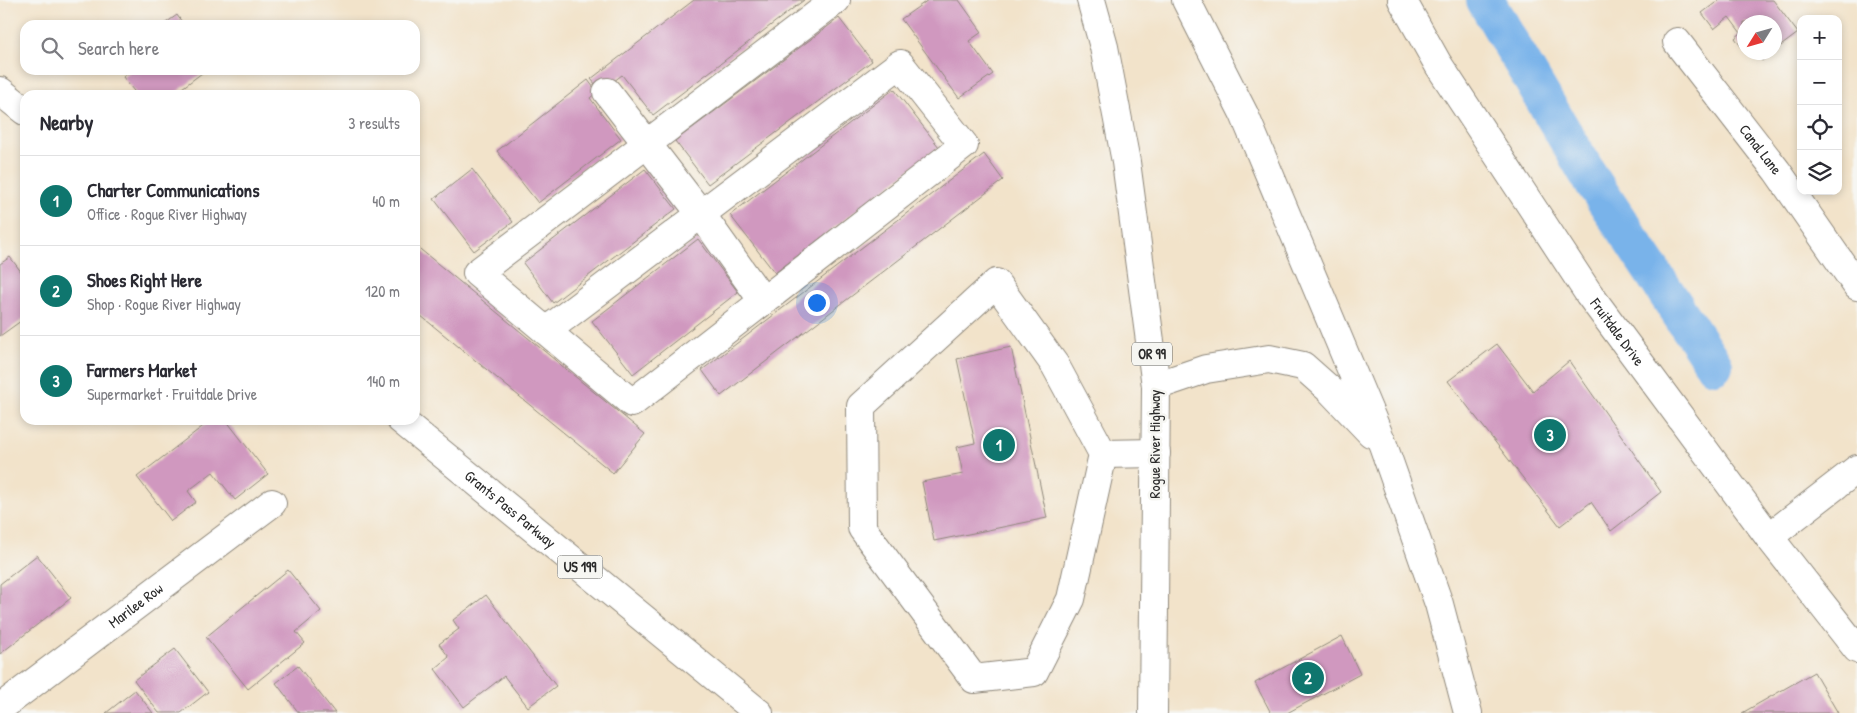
<!DOCTYPE html>
<html lang="en">
<head>
<meta charset="utf-8">
<style>
	body { margin:0; font-family:"Patrick Hand",sans-serif; background:#f2f2f3; color:#2b2b33 }
	.controls { position:absolute; right:15px; top:15px; display:grid; overflow:hidden; border-radius:10px; box-shadow:0 2px 8px #0003 }
	.controls button { width:45px; height:45px; display:grid; place-items:center; padding:0; border:0; border-bottom:1px solid #e1e1e2; background:#fff; color:#2b2b33; font:25px sans-serif }
	.compass { position:absolute; left:1737px; top:15px; width:45px; height:45px; border-radius:50%; background:#fff; box-shadow:0 2px 8px #0003; rotate:233deg }
	.you { position:absolute; left:816px; top:302px; width:18px; height:18px; margin:-12px; border:4px solid #fff; border-radius:50%; background:#1a73e8; box-shadow:0 0 0 8px #1a73e833 }
	.badge { display:grid; place-items:center; width:32px; height:32px; border-radius:50%; background:#0f766e; color:#fff; font-size:16px; font-weight:700 }
	.pin { position:absolute; translate:-50% -50%; border:2px solid #fff; box-shadow:0 1px 5px #0006 }
	.list { margin:0; padding:0; list-style:none }
	h2 { display:flex; justify-content:space-between; align-items:center; height:65px; margin:0; padding:0 20px; font-size:21px }
	h2 small { font-size:16px; font-weight:400; color:#7c7c81 }
	.list li { display:grid; grid-template-columns:32px 1fr auto; gap:15px; align-items:center; box-sizing:border-box; height:90px; padding:0 20px; border-top:1px solid #e1e1e2 }
	.list b { display:block; font-size:19px; white-space:nowrap }
	.list p { margin:0; font-size:16px; white-space:nowrap; color:#7c7c81 }
	.list em { font-size:16px; font-style:normal; color:#7c7c81 }
	.icon { flex:none; width:28px; height:28px; fill:none; stroke:currentColor; stroke-width:2; stroke-linecap:round; stroke-linejoin:round }
	.map { position:relative; flex:none; width:1857px; height:713px; overflow:hidden }
	.search { position:absolute; background:#fff; box-shadow:0 2px 8px #0003; left:20px; top:20px; width:400px; height:55px; display:flex; align-items:center; gap:12px; box-sizing:border-box; padding:0 18px; border-radius:15px; color:#7c7c81; font-size:19px }
	.panel { position:absolute; background:#fff; box-shadow:0 2px 8px #0003; left:20px; top:90px; width:400px; height:335px; border-radius:15px }
	.map>svg:first-child { display:block }
	.lines { fill:none; stroke-linecap:round; stroke-linejoin:round }
	.canal { stroke:#79b3ea; stroke-width:38 }
	.building { fill:#d098bf }
	.minor-casing { stroke:#8e877a; stroke-width:30 }
	.major-casing { stroke:#8e877a; stroke-width:30 }
	.highway-casing { stroke:#8e877a; stroke-width:30 }
	.minor { stroke:#fff; stroke-width:28 }
	.major { stroke:#fff; stroke-width:28 }
	.highway { stroke:#fff; stroke-width:28 }
	.labels { text-anchor:middle; stroke-width:5; stroke-linejoin:round; paint-order:stroke }
	.shield { fill:#f6f6f2; stroke:#686867; stroke-width:1 }
	.shield-label { font-size:14px; font-weight:bold; fill:#2b2b2b }
	.street-label { font-size:15px; fill:#2b2b2b; stroke:#f6f6f2 }
</style>
</head>
<body>
<div class="map">
<svg width="1857" height="713" viewBox="0 0 1857 713">
	<rect width="100%" height="100%" fill="#f6f6f2"/>
	<filter id="ink" filterUnits="userSpaceOnUse"><feTurbulence type="fractalNoise" baseFrequency=".02" numOctaves="2"/><feDisplacementMap in="SourceGraphic" scale="10" xChannelSelector="R" yChannelSelector="G"/><feConvolveMatrix kernelMatrix="1 2 1 2 8 2 1 2 1" color-interpolation-filters="sRGB"/></filter>
	<filter id="wash" filterUnits="userSpaceOnUse"><feTurbulence type="fractalNoise" baseFrequency=".0096" numOctaves="4" result="noise"/><feDisplacementMap in="SourceGraphic" scale="20" xChannelSelector="R" yChannelSelector="G"/><feGaussianBlur stdDeviation="1.12" result="paint"/><feColorMatrix in="noise" values="0 0 0 0 0 0 0 0 0 0 0 0 0 0 0 0 0 1.4 0 .05"/><feComposite in="paint" operator="in"/></filter>
	<g filter="url(#wash)">
		<rect width="100%" height="100%" fill="#f2e3ca"/>
		<g class="lines">
			<polyline class="canal" points="1485,0 1589,176 1714,365"/>
		</g>
		<g id="blocks">
			<g class="building">
				<polygon points="694,0 804,0 653,115 622,75 601,91 591,79"/>
				<polygon points="928,0 959,0 982,32 969,41 993,74 959,98 901,19"/>
				<polygon points="1719,0 1773,0 1798,33 1774,51 1774,22 1744,22 1743,49 1735,38 1741,33 1729,17 1714,29 1702,13"/>
				<polygon points="177,15 184,25 163,25"/>
				<polygon points="839,18 872,61 708,184 675,141"/>
				<polygon points="1755,52 1772,52 1762,61"/>
				<polygon points="132,70 206,70 174,94 175,95 137,95 123,77"/>
				<polygon points="588,80 597,92 590,98 621,139 538,203 497,151"/>
				<polygon points="894,89 939,147 775,273 730,215"/>
				<polygon points="984,154 1003,180 721,396 702,370"/>
				<polygon points="472,169 513,222 474,251 434,199"/>
				<polygon points="645,169 676,209 553,303 523,263"/>
				<polygon points="698,239 738,292 633,374 592,321"/>
				<polygon points="415,245 645,434 613,473 415,311"/>
				<polygon points="10,257 25,277 25,318 0,336 0,264"/>
				<polygon points="1497,344 1533,391 1569,361 1661,492 1611,531 1591,502 1560,526 1448,381"/>
				<polygon points="1011,347 1047,518 934,541 922,482 963,474 957,447 975,443 957,359"/>
				<polygon points="211,420 226,420 268,474 235,500 213,472 188,491 196,502 171,521 137,477"/>
				<polygon points="37,555 71,598 0,654 0,584"/>
				<polygon points="288,570 321,611 296,632 305,643 248,689 206,637"/>
				<polygon points="486,595 556,686 528,707 504,676 464,707 435,669 449,657 439,644 459,629 453,620"/>
				<polygon points="1342,636 1360,674 1287,713 1271,713 1255,683"/>
				<polygon points="175,649 208,692 181,713 159,713 134,680"/>
				<polygon points="298,666 335,713 299,713 276,683"/>
				<polygon points="1814,672 1838,713 1742,713"/>
				<polygon points="135,690 153,713 106,713"/>
			</g>
		</g>
	</g>
	<g filter="url(#ink)">
		<use href="#blocks" fill-opacity="0" stroke="#8e877a" stroke-width="1"/>
		<g class="lines">
			<defs>
				<g id="minor">
					<path id="s1" d="M1402 0 1438 64 1589 294 1769 537 1857 649"/>
					<path id="s2" d="M1677 42 1777 171 1857 286"/>
					<polyline points="607,92 701,214 763,301"/>
					<polygon points="996,283 1055,365 1103,454 1071,599 1034,672 974,679 862,528 861,406"/>
					<polyline points="546,331 900,64 964,145 632,403 477,273 836,0"/>
					<polyline points="1103,454 1156,453"/>
					<polyline points="1769,537 1857,469"/>
					<path id="s3" d="M0 708 272 503"/>
				</g>
				<g id="major">
					<polyline points="1091,0 1104,47 1126,162 1156,386 1153,713"/>
					<polyline points="1186,0 1244,114 1383,445 1439,604 1468,713"/>
					<polyline points="1156,386 1206,369 1269,359 1303,366 1330,390 1371,433"/>
				</g>
				<g id="highway">
					<polyline points="0,91 25,111"/>
					<path id="s4" d="M401 420 759 713"/>
				</g>
			</defs>
			<use href="#minor" class="minor-casing"/>
			<use href="#major" class="major-casing"/>
			<use href="#highway" class="highway-casing"/>
			<use href="#minor" class="minor"/>
			<use href="#major" class="major"/>
			<use href="#highway" class="highway"/>
		</g>
	</g>
	<g class="labels">
		<g class="shield">
			<rect x="1132" y="342.5" width="40" height="23" rx="4"/>
			<rect x="557.5" y="555.5" width="45" height="23" rx="4"/>
		</g>
		<g class="shield-label">
			<text x="1152" y="359">OR 99</text>
			<text x="580" y="572">US 199</text>
		</g>
		<g class="street-label">
			<text dy="5" stroke="none"><textPath href="#s2" startOffset="136">Canal Lane</textPath></text>
			<text dy="5" stroke="none"><textPath href="#s1" startOffset="396">Fruitdale Drive</textPath></text>
			<text transform="translate(1155 444) rotate(-90)" y="5">Rogue River Highway</text>
			<text dy="5" stroke="none"><textPath href="#s4" startOffset="141">Grants Pass Parkway</textPath></text>
			<text dy="5" stroke="none"><textPath href="#s3" startOffset="170">Marilee Row</textPath></text>
		</g>
	</g>
</svg>
<div class="controls">
<button>+</button>
<button>−</button>
<button><svg class="icon" aria-label="locate" viewBox="0 0 24 24"><circle cx="12" cy="12" r="6"/><path d="M12 2v4M12 18v4M2 12h4M18 12h4"/></svg></button>
<button><svg class="icon" aria-label="layers" viewBox="0 0 24 24"><path d="M12 4l9 5-9 5-9-5zM3 14l9 5 9-5"/></svg></button>
</div>
<svg class="compass" viewBox="-18 -18 36 36"><path d="M0-13l5 13h-10z" fill="#e53935"/><path d="M0 13l5-13h-10z" fill="#7c7c81"/></svg>
<div class="you"></div>
<div class="pin badge" style="left:999px;top:445px">1</div>
<div class="pin badge" style="left:1308px;top:678px">2</div>
<div class="pin badge" style="left:1550px;top:435px">3</div>
<div class="search"><svg class="icon" aria-label="search" viewBox="0 0 24 24"><circle cx="10" cy="10" r="6"/><path d="M15 15l6 6"/></svg>Search here</div>
<section class="panel">
<h2>Nearby<small>3 results</small></h2>
<ul class="list">
<li><span class="badge">1</span><div><b>Charter Communications</b><p>Office · Rogue River Highway</p></div><em>40 m</em></li>
<li><span class="badge">2</span><div><b>Shoes Right Here</b><p>Shop · Rogue River Highway</p></div><em>120 m</em></li>
<li><span class="badge">3</span><div><b>Farmers Market</b><p>Supermarket · Fruitdale Drive</p></div><em>140 m</em></li>
</ul>
</section>
</div>
</body>
</html>
